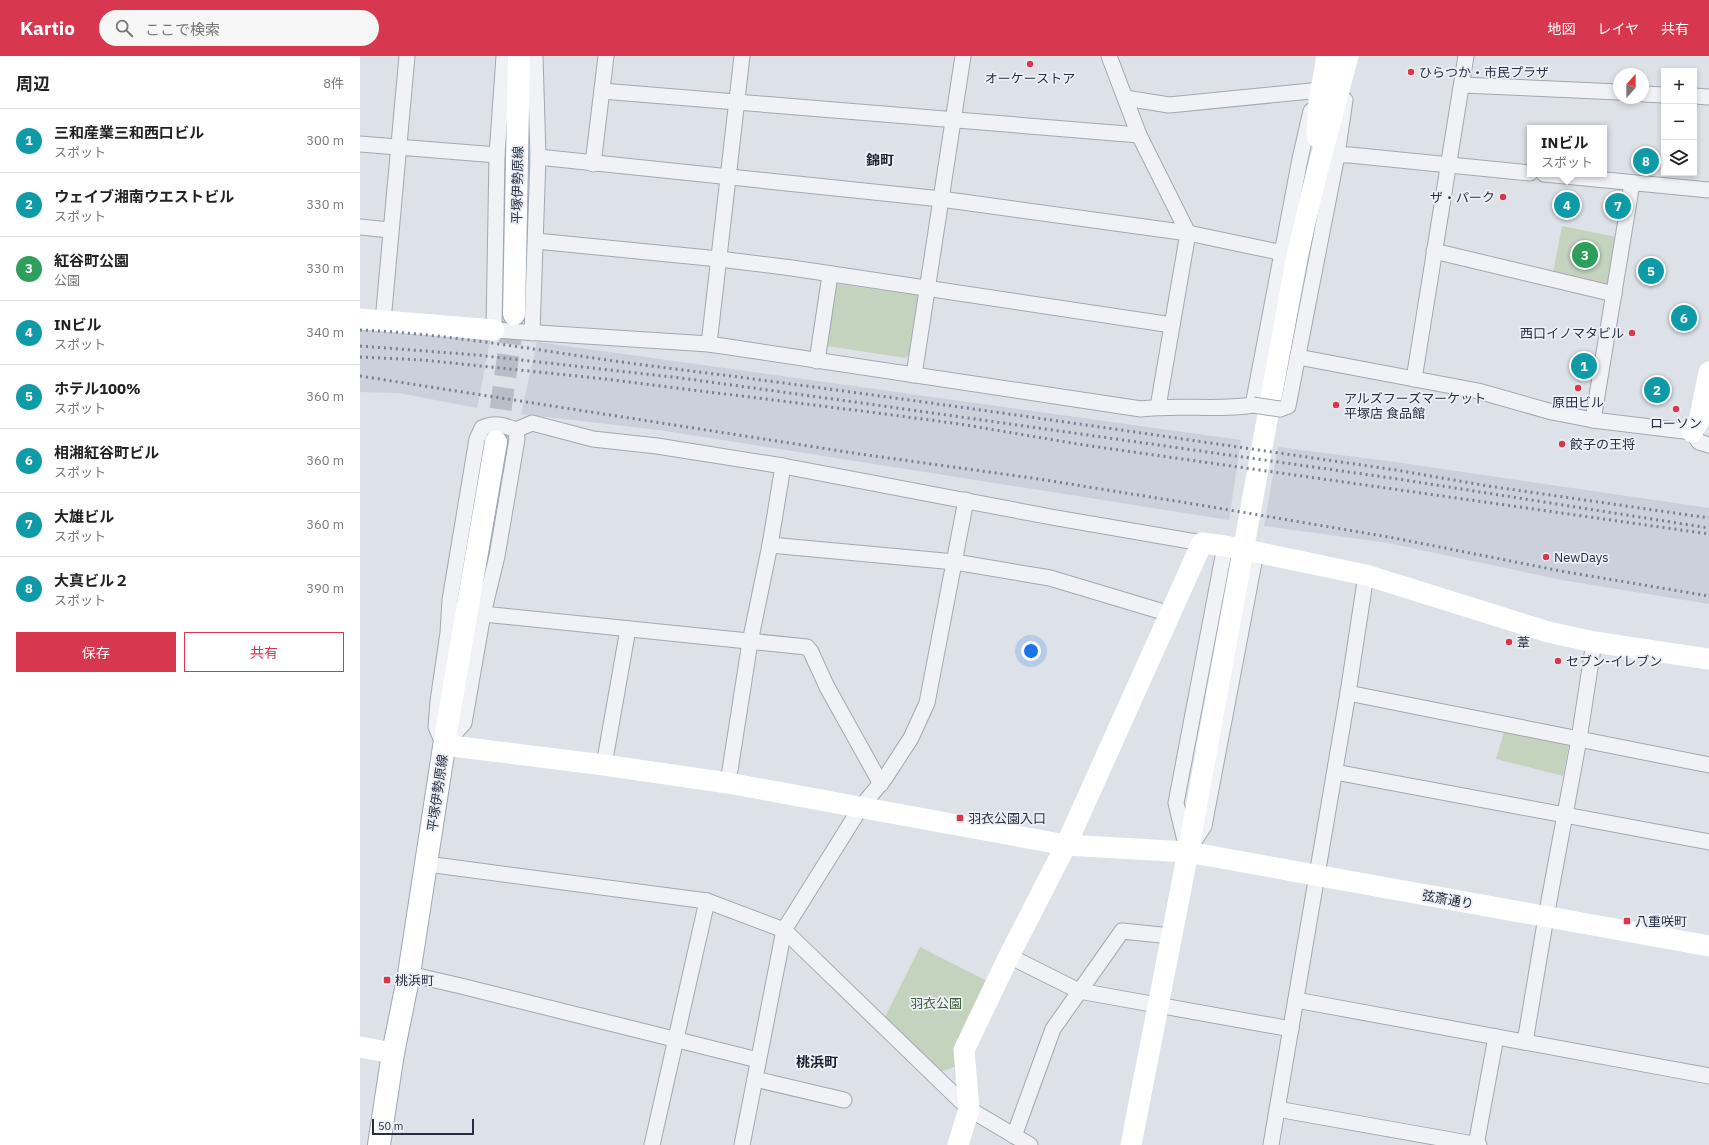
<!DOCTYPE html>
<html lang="ja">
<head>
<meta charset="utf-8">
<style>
	body { margin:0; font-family:"IBM Plex Sans","Noto Sans JP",sans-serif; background:#f6f6f6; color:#222 }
	.controls { position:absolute; right:12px; top:12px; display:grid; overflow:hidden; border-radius:0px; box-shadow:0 2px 6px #0003 }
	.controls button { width:36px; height:36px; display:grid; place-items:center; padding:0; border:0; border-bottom:1px solid #e0e0e0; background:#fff; color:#222; font:20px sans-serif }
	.compass { position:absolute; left:1253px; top:12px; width:36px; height:36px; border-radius:50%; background:#fff; box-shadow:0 2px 6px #0003; rotate:21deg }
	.scale { position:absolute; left:12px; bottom:10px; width:102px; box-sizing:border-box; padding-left:4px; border:2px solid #252f40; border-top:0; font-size:11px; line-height:14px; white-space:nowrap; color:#252f40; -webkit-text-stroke:3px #edf0f6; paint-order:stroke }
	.you { position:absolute; left:671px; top:595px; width:14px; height:14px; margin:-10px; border:3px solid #fff; border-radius:50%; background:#1a73e8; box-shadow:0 0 0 6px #1a73e833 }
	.badge { display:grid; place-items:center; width:26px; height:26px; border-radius:50%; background:#d8384f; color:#fff; font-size:13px; font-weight:700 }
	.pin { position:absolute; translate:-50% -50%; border:2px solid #fff; box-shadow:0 1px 4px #0006 }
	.popup { position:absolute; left:1167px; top:69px; width:80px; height:52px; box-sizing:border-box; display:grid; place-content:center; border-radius:0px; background:#fff; filter:drop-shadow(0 1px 3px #0005); font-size:13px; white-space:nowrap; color:#767676 }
	.popup b { font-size:15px; color:#222 }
	.popup::after { content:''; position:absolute; left:50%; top:100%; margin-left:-8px; border:8px solid transparent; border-top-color:#fff }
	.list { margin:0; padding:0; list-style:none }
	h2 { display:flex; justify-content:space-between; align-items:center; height:52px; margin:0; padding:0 16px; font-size:17px }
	h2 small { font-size:13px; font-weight:400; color:#767676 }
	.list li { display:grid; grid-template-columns:26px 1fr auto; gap:12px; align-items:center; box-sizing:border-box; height:64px; padding:0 16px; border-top:1px solid #e0e0e0 }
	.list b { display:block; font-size:15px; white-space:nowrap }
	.list p { margin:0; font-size:13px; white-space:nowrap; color:#767676 }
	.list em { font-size:13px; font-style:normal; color:#767676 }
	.actions { display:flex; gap:8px; padding:12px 16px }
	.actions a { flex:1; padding:9px 0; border:1px solid #d8384f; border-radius:0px; text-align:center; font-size:14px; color:#d8384f }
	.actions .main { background:#d8384f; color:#fff }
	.icon { flex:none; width:22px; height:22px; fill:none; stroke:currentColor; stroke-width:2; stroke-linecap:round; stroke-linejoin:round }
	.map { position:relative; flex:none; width:1349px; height:1089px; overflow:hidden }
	header { display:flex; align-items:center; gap:24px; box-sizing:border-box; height:56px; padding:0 20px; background:#d8384f; color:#fff }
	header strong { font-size:19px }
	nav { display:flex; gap:22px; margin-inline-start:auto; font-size:14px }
	.search { width:280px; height:36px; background:#f6f6f6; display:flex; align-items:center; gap:10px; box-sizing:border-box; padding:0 14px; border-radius:22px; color:#767676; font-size:15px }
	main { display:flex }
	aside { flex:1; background:#fff }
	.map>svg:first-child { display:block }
	.built { fill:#cbd0da }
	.green { fill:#c3d3be }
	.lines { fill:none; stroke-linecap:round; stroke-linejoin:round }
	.primary-tunnel { stroke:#b8bdc6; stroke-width:22; stroke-dasharray:22 11; stroke-linecap:butt }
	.street-casing { stroke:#a2a8b2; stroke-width:17 }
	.primary-casing { stroke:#9ca6b5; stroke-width:24 }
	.street { stroke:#f0f2f6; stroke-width:15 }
	.secondary { stroke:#fff; stroke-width:21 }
	.primary { stroke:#fff; stroke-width:22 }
	.rail { stroke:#768193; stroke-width:3; stroke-dasharray:2 4; stroke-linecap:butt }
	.street-bridge-casing { stroke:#a2a8b2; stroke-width:17; stroke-linecap:butt }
	.street-bridge { stroke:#f0f2f6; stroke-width:15 }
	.secondary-bridge { stroke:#fff; stroke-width:21 }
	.poi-dot { fill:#d8384f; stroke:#edf0f6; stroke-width:1.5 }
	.labels { text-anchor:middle; stroke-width:3.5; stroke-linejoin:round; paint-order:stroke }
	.poi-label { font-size:13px; fill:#252f40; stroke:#edf0f6; text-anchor:start }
	.street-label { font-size:13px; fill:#252f40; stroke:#edf0f6 }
	.park-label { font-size:13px; fill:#3a5d32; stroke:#edf0f6 }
	.neighbourhood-label { font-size:14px; font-weight:bold; fill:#182030; stroke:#edf0f6 }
</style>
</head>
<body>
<header>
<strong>Kartio</strong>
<div class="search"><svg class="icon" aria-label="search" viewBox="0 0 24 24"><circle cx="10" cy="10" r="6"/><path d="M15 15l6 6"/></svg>ここで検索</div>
<nav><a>地図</a><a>レイヤ</a><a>共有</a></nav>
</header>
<main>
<aside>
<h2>周辺<small>8件</small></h2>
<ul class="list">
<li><span class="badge" style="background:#0f9aa8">1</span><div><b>三和産業三和西口ビル</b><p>スポット</p></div><em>300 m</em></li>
<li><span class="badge" style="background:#0f9aa8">2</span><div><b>ウェイブ湘南ウエストビル</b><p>スポット</p></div><em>330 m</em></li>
<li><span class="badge" style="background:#2e9e5b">3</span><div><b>紅谷町公園</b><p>公園</p></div><em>330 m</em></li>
<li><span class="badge" style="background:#0f9aa8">4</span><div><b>INビル</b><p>スポット</p></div><em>340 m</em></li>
<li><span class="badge" style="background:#0f9aa8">5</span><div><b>ホテル100%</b><p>スポット</p></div><em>360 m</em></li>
<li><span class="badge" style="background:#0f9aa8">6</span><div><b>相湘紅谷町ビル</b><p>スポット</p></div><em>360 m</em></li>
<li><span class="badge" style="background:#0f9aa8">7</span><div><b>大雄ビル</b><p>スポット</p></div><em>360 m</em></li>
<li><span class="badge" style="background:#0f9aa8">8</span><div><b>大真ビル２</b><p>スポット</p></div><em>390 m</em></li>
</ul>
<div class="actions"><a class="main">保存</a><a>共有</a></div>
</aside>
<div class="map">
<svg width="1349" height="1089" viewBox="0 0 1349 1089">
	<rect width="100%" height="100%" fill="#dde1e8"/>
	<g class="built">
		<polygon points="0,269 131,280 117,352 39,337 0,336"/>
		<polygon points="177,286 881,384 869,464 299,374 161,358"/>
		<polygon points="918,391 1035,406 1349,452 1349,548 1202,524 1028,487 904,470"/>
	</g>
	<g class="green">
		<polygon points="1202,170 1256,181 1248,229 1193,217"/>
		<polygon points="477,228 557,239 558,244 549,299 546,302 467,290 473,230"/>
		<polygon points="1145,673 1209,688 1203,720 1136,703"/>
		<polygon points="560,891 629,926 597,1010 577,1017 523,965"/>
	</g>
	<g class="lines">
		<polyline class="primary-tunnel" points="136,386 154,258"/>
		<defs>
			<g id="street">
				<path d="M144 0 137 99 134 274 349 288 781 353C818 348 856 355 893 349L940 103 951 55"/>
				<polyline points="749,0 779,79 828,177 798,351"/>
				<polyline points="1102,29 1259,36"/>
				<polyline points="242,35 779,79"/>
				<polyline points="1283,38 1304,39"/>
				<polyline points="1334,40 1349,41"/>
				<polyline points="765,42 809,49 961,34"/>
				<polyline points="0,88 137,99"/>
				<polyline points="178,101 581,143 828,177 923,197"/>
				<polyline points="969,103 974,99 990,99 1170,117"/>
				<polyline points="233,108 246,0"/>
				<polyline points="1184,118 1349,134"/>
				<polyline points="0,171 30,174"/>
				<polyline points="176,185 359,203 432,212 812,269"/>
				<polyline points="1074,195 1254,238"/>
				<polyline points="23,265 47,0"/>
				<polyline points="172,277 178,101 175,0"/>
				<polyline points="349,288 382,0"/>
				<polyline points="938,301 1118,335 1192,356 1233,364 1332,376 1339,386 1349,389"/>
				<polyline points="457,305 470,219"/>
				<polyline points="554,319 603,0"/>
				<polyline points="1054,323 1106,0"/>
				<polyline points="920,353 928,350 977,99 985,44"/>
				<polyline points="1233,364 1272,127"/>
				<path d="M156 374 157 383 137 500 123 558 104 667 84 689 76 671 78 645 88 577 90 544 117 383 122 372C135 366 143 369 156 374L172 367 233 383 297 390 423 410 691 461 842 487"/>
				<polyline points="410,489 595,506 690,522 810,558"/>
				<polyline points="123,558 447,591 451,596 467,631 521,728"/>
				<polyline points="988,637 1349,709"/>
				<polyline points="244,709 268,573"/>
				<polyline points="975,716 1349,786"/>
				<polyline points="368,727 390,586 410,489 423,410"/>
				<polyline points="833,787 844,770 896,496"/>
				<polyline points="826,789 816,747 865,490"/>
				<polyline points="67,808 347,845 424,874 609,1053 670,1089"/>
				<polyline points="649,900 719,935 931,973"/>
				<polyline points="49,918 101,930 398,1004"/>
				<polyline points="936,944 1349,1020"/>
				<polyline points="1165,986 1186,861 1219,683 1234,586"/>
				<polyline points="395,1023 484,1044"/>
				<polyline points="917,1053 1119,1089"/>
				<polyline points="654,1080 693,973 762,875 811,880"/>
				<polyline points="292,1089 347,845"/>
				<polyline points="382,1089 424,874 501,751 525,722 551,682 567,647 606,444"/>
				<polyline points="911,1089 988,637 1006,519"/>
				<polyline points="1116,1089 1136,981"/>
			</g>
			<g id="primary">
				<polyline points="154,258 159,0"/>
				<polyline points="19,1089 33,997 49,918 88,665 136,386"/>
			</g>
		</defs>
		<use href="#street" class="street-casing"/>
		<use href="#primary" class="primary-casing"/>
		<use href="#street" class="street"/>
		<g class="secondary">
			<polyline points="957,81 959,45 967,0"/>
			<polyline points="0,263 134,274"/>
			<polyline points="1332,376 1339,365 1349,316"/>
			<polyline points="896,496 1006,519 1188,576 1234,586 1349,603"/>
			<polyline points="84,689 244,709 368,727 706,789 828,796 1349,890"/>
			<polyline points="0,991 33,997"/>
			<polyline points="598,1089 609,1053 604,994 649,900 706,789 842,487 865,490"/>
			<polyline points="771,1089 828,796 937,200 956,120 988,0"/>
		</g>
		<use href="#primary" class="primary"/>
		<g class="rail">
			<path d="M0 274C98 278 195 298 292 310 540 341 788 378 1036 414L1128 430 1349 462"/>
			<polyline points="0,290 117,299 321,322 509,348 1038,423 1349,472"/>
			<polyline points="0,301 63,304 236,322 510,356 600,368 724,389 1349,478"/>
			<polyline points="0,320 500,398 679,423 840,449 1029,481 1206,516 1349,540"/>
		</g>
		<defs>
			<polyline id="street-bridge" points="893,349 920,353"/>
		</defs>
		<use href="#street-bridge" class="street-bridge-casing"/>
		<use href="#street-bridge" class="street-bridge"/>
		<polyline class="secondary-bridge" points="865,490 896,496"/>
	</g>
	<g class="poi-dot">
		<circle cx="670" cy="8" r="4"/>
		<circle cx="1051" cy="16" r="4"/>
		<circle cx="1143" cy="141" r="4"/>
		<circle cx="1272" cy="277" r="4"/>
		<circle cx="1218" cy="332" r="4"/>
		<circle cx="976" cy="349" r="4"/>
		<circle cx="1316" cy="353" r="4"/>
		<circle cx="1202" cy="388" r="4"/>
		<circle cx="1186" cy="501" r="4"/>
		<circle cx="1149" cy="586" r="4"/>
		<circle cx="1198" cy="605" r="4"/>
		<rect x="596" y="758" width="8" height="8" rx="2"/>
		<rect x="1263" y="861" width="8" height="8" rx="2"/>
		<rect x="23" y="920" width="8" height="8" rx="2"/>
	</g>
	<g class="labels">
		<g class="poi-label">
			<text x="1059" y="21">ひらつか・市民プラザ</text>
			<text x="670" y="27" text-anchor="middle">オーケーストア</text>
			<text x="1135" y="146" text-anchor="end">ザ・パーク</text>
			<text x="1264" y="282" text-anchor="end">西口イノマタビル</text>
			<text x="984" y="347">アルズフーズマーケット<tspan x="984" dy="15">平塚店 食品館</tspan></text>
			<text x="1218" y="351" text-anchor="middle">原田ビル</text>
			<text x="1316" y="372" text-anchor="middle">ローソン</text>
			<text x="1210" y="393">餃子の王将</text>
			<text x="1194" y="506">NewDays</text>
			<text x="1157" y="591">葦</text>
			<text x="1206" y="610">セブン-イレブン</text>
			<text x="608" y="767">羽衣公園入口</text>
			<text x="1275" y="870">八重咲町</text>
			<text x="35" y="929">桃浜町</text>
		</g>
		<g class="street-label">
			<text transform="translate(157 129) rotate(-89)" y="5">平塚伊勢原線</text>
			<text transform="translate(77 737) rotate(-82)" y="5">平塚伊勢原線</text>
			<text transform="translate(1088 843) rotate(10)" y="5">弦斎通り</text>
		</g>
		<g class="park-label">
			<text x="576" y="952">羽衣公園</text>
		</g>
		<g class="neighbourhood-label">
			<text x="520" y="109">錦町</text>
			<text x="457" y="1011">桃浜町</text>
		</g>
	</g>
</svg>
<div class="controls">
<button>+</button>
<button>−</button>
<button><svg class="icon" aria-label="layers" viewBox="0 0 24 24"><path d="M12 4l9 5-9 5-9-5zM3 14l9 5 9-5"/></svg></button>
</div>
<svg class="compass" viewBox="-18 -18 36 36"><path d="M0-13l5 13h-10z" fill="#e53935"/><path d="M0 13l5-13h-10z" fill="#767676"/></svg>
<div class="scale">50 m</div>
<div class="you"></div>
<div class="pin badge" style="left:1224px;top:310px;background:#0f9aa8">1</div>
<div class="pin badge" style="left:1297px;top:334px;background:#0f9aa8">2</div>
<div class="pin badge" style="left:1225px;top:199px;background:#2e9e5b">3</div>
<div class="pin badge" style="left:1207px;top:149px;background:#0f9aa8">4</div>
<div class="popup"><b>INビル</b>スポット</div>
<div class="pin badge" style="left:1291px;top:215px;background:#0f9aa8">5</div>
<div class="pin badge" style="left:1324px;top:262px;background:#0f9aa8">6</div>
<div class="pin badge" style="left:1258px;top:150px;background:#0f9aa8">7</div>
<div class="pin badge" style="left:1286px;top:105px;background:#0f9aa8">8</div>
</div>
</main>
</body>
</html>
